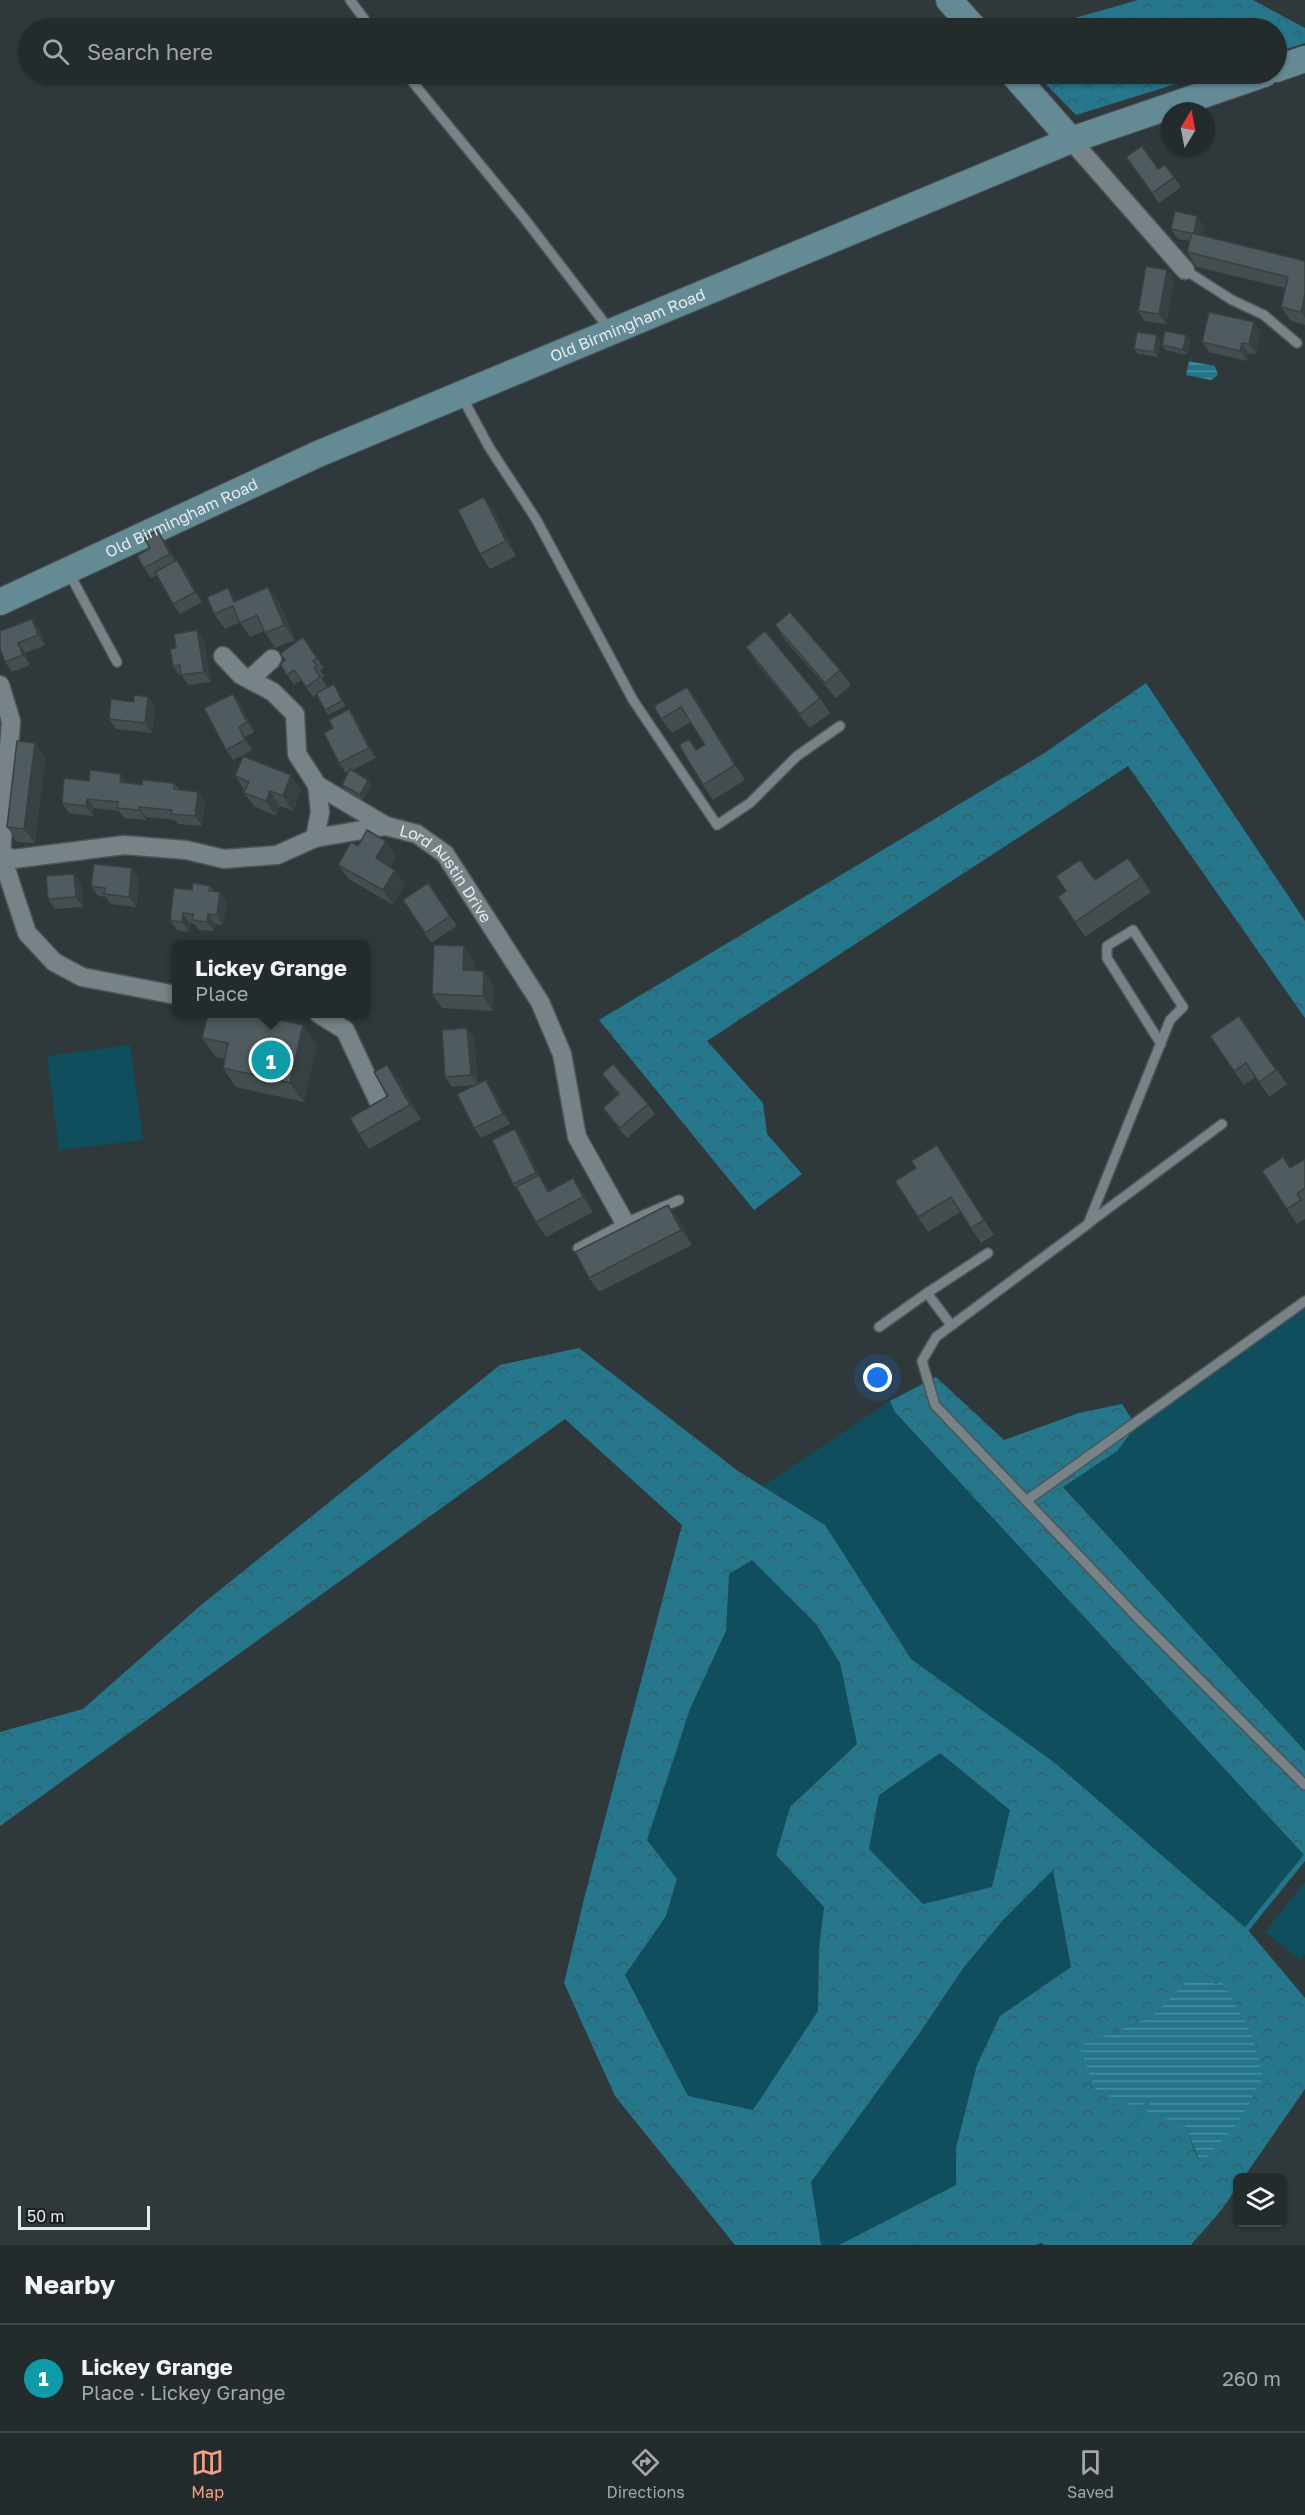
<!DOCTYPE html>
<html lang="en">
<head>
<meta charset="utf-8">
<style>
	body { margin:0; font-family:"Golos Text",sans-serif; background:#2b3335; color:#f1f3f6 }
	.controls { position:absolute; right:18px; bottom:18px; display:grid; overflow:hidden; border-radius:9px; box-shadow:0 2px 4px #0004 }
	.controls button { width:54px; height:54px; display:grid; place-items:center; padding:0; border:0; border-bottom:2px solid #404749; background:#232b2d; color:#f1f3f6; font:30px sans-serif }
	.compass { position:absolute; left:1161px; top:102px; width:54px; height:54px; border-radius:50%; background:#232b2d; box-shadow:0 2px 4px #0004; rotate:10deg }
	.scale { position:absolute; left:18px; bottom:15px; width:132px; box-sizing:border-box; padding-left:6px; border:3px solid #e4ebed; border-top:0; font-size:16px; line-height:21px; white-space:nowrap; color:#e4ebed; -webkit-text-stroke:4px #1b1f21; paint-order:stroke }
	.you { position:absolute; left:878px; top:1378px; width:21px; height:21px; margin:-15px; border:4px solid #fff; border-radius:50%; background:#1a73e8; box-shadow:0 0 0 9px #1a73e833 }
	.badge { display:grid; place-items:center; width:39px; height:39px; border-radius:50%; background:#f39f83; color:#fff; font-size:20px; font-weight:700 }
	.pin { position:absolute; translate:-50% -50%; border:3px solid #fff; box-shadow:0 2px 6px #0006 }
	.popup { position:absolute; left:172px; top:940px; width:198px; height:78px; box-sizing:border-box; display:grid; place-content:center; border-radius:9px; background:#232b2d; filter:drop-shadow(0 2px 4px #0005); font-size:20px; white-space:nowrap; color:#a3a7aa }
	.popup b { font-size:22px; color:#f1f3f6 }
	.popup::after { content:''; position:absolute; left:50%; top:100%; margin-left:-12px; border:12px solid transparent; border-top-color:#232b2d }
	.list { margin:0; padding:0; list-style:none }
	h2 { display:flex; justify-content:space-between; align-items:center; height:78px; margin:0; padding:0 24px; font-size:26px }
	h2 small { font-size:20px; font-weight:400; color:#a3a7aa }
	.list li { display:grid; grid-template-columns:39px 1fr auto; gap:18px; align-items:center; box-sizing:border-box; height:108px; padding:0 24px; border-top:2px solid #404749 }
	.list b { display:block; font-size:22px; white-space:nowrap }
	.list p { margin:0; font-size:20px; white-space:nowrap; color:#a3a7aa }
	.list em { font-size:20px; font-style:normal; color:#a3a7aa }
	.icon { flex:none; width:33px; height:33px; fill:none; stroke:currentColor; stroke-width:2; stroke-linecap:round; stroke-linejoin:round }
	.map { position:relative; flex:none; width:1305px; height:2245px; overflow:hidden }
	.search { position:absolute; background:#232b2d; box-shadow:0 2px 4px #0004; left:18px; right:18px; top:18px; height:66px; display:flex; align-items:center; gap:15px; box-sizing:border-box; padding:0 21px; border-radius:33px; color:#a3a7aa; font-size:22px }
	.sheet { height:186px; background:#232b2d }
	nav { display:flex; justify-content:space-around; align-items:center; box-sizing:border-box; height:84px; border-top:2px solid #404749; background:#232b2d; font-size:16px; color:#a3a7aa }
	nav a { display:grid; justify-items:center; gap:3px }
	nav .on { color:#f39f83 }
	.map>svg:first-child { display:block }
	.green { fill:#104e5d }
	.forest { fill:url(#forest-crowns); fill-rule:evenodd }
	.water { fill:url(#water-rules) }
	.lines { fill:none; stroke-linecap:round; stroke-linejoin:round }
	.stream { stroke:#23758a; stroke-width:5 }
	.lane-casing { stroke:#4c5558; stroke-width:12 }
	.street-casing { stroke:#4c5558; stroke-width:21 }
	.secondary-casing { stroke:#4c5558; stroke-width:28 }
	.lane { stroke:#778387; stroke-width:9 }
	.street { stroke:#778387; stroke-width:18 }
	.secondary { stroke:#648a95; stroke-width:26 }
	.wall { fill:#444e51 }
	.shaded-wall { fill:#374042 }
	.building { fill:#4f5b5e; stroke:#374042; stroke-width:1.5 }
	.labels { text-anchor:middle; stroke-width:4.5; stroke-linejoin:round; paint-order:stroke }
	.street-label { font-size:16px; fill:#e4ebed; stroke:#1b1f21 }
</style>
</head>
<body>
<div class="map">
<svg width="1305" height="2245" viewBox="0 0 1305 2245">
	<defs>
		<pattern id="forest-crowns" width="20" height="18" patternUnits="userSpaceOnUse" patternTransform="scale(1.5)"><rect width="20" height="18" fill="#26778c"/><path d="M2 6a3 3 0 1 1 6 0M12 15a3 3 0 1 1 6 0" fill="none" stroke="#355e6a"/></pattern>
		<pattern id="water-rules" width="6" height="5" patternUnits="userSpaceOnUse" patternTransform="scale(1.5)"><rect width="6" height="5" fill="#23758a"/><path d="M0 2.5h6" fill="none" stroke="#4d8fa0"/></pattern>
	</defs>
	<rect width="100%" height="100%" fill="#2f393c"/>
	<g class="green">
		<polygon points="130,1045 143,1140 59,1150 47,1056"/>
		<polygon points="1305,1296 1305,1751 1052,1474 1259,1331"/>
		<polygon points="890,1401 895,1412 1305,1856 1246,1930 1055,1763 911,1659 825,1525 763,1486"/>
		<polygon points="752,1559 816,1624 840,1663 857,1744 790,1807 776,1855 824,1907 819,1947 818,2011 753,2110 688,2096 625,1974 666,1916 677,1879 646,1841 690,1709 726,1631 728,1574"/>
		<polygon points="940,1753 1010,1810 992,1887 923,1904 869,1849 879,1795"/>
		<polygon points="1053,1869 1071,1967 1000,2016 956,2148 956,2185 839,2245 821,2245 811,2182 919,2034 964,1967 1003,1920"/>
		<polygon points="1305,1882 1305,1954 1300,1960 1265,1932"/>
	</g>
	<g class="forest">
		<polygon points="1138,0 1253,0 1305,28 1305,43 1277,52 1276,28 1040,28"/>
		<polygon points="1036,74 1208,74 1076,115"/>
		<polygon points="1146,683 1305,921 1305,1018 1128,766 707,1041 763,1103 767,1134 802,1174 754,1210 599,1020 1043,754"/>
		<path d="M579 1348 738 1471 825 1525 911 1659 1055 1763 1247 1929 1305 1998V2089L1244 2177 1238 2178C1237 2197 1204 2229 1191 2245H1044L1042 2243 1035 2245H839L956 2185V2148L977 2065 1000 2016 1071 1967 1053 1870 1003 1920 964 1967 919 2034 811 2182 821 2245H735L615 2096 564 1983 586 1891 682 1525 565 1419 0 1826V1732L83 1709 200 1606 500 1365ZM752 1560 816 1624 840 1663 857 1744 790 1807 776 1855 824 1907 819 1947 818 2011 753 2110 688 2096 625 1975 666 1916 677 1879 647 1840 690 1709 726 1631 729 1574ZM940 1753 1010 1810 992 1887 923 1904 869 1849 879 1795ZM1153 2016 1200 2164 1185 2126 1144 2108 1080 2046Z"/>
		<polygon points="936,1377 1004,1440 1079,1413 1122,1404 1136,1426 1117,1451 1063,1487 1305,1751 1305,1856 895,1412 890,1401"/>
	</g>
	<g class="water">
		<polygon points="1189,361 1215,366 1218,375 1211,380 1186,375"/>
		<polygon points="1219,1977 1252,2034 1263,2077 1239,2122 1201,2164 1185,2126 1096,2091 1079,2046 1153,2016 1190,1978"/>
	</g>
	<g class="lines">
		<g class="stream">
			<polyline points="1216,1982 1246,1930 1305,1857"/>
			<polyline points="915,2245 932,2229 1004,2216 1071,2210 1113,2163 1148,2102"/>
		</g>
		<defs>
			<g id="lane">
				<polyline points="350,0 371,28"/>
				<polyline points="406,74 524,218 610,330"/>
				<polyline points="1185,270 1232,300 1264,315 1297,343"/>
				<polyline points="462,397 489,447 536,519 633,700 717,825 750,803 797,756 840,726"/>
				<polyline points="69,573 117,662"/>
				<polyline points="1161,1044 1107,958 1107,946 1133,930 1183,1007 1170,1020 1088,1224 936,1337 922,1361 935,1405 1137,1617 1305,1785"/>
				<polyline points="1090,1222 1222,1124"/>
				<polyline points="578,1248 625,1223 679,1200"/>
				<polyline points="951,1325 927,1293 988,1253"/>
				<polyline points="879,1327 927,1293"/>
				<polyline points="1026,1501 1305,1301"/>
			</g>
			<g id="street">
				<polyline points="1071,140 1185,270"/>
				<polyline points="223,656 241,675 273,692 295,714 297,754 317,785 320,812 315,838"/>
				<polyline points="250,679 272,659"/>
				<polyline points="0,685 11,721 1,854 27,933 54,962 82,977 176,995"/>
				<polyline points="317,785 386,826"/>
				<path id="s1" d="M0 854 13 859 124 845 186 850 224 859 277 855 315 838 386 826 417 834 445 854 540 1002 562 1054 577 1137 625 1223"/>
				<polyline points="319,1014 345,1030 383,1111"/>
			</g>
			<g id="secondary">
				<polyline points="949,0 974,28"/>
				<polyline points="1276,69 1305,59"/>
				<polyline points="1013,74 1071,140"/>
				<path id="s2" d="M0 602 318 454 1071 140 1264 74"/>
			</g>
		</defs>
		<use href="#lane" class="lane-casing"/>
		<use href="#street" class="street-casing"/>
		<use href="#secondary" class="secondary-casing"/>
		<use href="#lane" class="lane"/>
		<use href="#street" class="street"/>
		<use href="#secondary" class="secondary"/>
	</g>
	<g class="wall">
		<polygon points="1126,157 1158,169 1165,165 1181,187 1159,203"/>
		<polygon points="1204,226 1202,236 1305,261 1305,325 1291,321 1281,307 1285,288 1197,267 1187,252 1190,241 1178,239 1171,229"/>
		<polygon points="1167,270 1174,280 1166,324 1145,321 1138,311"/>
		<polygon points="1261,332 1256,354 1249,353 1247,361 1209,352 1202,342"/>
		<polygon points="1186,335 1190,340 1187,355 1165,350 1162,345"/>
		<polygon points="1160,340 1158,357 1138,354 1134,349"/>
		<polygon points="494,512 516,556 490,569 480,554"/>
		<polygon points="157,530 164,540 175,560 177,560 184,569 202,602 180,614 173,604 157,575 151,578 144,568 150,548"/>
		<polygon points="228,588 237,600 279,602 295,640 275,648 264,631 250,637 240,622 225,629 214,614"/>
		<polygon points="32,619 39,629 45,645 25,653 30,665 12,672 5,662"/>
		<polygon points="775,625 840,670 851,685 836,698 785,640"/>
		<polygon points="303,637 324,668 320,670 324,676 321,678 327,687 334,684 346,706 328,715 317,694 313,697 301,680 294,685 280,664 285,660"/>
		<polygon points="204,640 211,682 188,685 182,676 180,676 173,666 176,648"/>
		<polygon points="746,647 820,698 830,713 810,728 756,662"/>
		<polygon points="687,687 697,701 745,780 713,800 703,785 697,750 705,745 691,722 672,733 661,719"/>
		<polygon points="233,694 240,704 254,732 245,737 252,750 233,760 226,750"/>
		<polygon points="155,707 152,733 116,729 109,719"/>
		<polygon points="349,709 356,719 376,758 352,770 372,785 363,800 345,790 342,785 349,772 346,773 339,763 333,728"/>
		<polygon points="35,743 45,758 35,843 17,842 7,827"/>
		<polygon points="121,774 127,783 142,785 174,783 179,789 205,801 202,826 178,824 175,820 146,817 146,820 124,818 119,811 94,808 93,816 69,813 62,803 89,781"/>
		<polygon points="235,776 301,790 293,811 280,806 276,816 255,807 244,793 245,791"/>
		<polygon points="358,846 396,856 390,867 405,884 393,905 349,879 338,865"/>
		<polygon points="1128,858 1151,892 1085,937 1058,897 1066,891 1095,880"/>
		<polygon points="132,868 139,878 136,907 111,904 106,897 98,896 91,886"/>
		<polygon points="74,874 81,884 83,907 55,909 48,899"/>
		<polygon points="428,883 457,926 431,943 403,900"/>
		<polygon points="210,886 214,891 220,892 227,902 223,925 215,924 214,931 199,930 195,924 190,923 189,932 177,930 170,920 192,890"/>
		<polygon points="475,961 474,970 484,971 494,986 493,1011 442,1008 432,994"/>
		<polygon points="1239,1016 1287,1084 1269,1097 1256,1077 1244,1085 1210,1036"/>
		<polygon points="474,1037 478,1084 492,1089 510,1124 481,1138 474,1128 474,1085 452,1087 445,1077"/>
		<polygon points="202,1038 317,1044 304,1102 236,1087 223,1068 225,1059 216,1057"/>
		<polygon points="602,1074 648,1104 655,1114 627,1138 610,1118 603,1108 618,1095"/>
		<polygon points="398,1079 421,1119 369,1149 359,1134 388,1096"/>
		<polygon points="522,1139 540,1177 550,1191 573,1178 583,1193 593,1212 546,1237 536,1222 520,1193 513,1184"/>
		<polygon points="1305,1159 1305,1219 1297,1224 1287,1209 1291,1168"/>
		<polygon points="947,1160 994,1235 981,1243 960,1212 928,1232 918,1217"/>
		<polygon points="679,1219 692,1245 599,1292 589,1278"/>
	</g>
	<g class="shaded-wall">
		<polygon points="1197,216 1204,226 1200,244 1193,234"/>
		<polygon points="1167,270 1174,280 1166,324 1159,314"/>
		<polygon points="1305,294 1305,318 1301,312"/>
		<polygon points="1254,322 1261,332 1256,354 1249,344"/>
		<polygon points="1157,335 1160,340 1158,357 1154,352"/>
		<polygon points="1186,335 1190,340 1187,355 1183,350"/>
		<polygon points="1242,343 1249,353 1247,361 1240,351"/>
		<polygon points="484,497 494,512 516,556 506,541"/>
		<polygon points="157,530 164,540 177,564 170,554"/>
		<polygon points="177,560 184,569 202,602 195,592"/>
		<polygon points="268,587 279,602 295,640 284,625"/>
		<polygon points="228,588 238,602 234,602"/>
		<polygon points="32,619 39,629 45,645 38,635"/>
		<polygon points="197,630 204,640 211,682 204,672"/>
		<polygon points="18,643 25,653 30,665 23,655"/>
		<polygon points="687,687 697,701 745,780 735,765"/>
		<polygon points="233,694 240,704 254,732 247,722"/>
		<polygon points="148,697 155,707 152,733 145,723"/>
		<polygon points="349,709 356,719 376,758 369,748"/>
		<polygon points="239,727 245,737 252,750 245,740"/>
		<polygon points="35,743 45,758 35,843 24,829"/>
		<polygon points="121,774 128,784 120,782"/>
		<polygon points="291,775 301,790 293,811 283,796"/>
		<polygon points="368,780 372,785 363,800 360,795"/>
		<polygon points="270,791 280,806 276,816 266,801"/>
		<polygon points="198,792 205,801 202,826 195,816"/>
		<polygon points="87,799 94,808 93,816 86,806"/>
		<polygon points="139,807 146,817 146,820 139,810"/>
		<polygon points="386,841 396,856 386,873 376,858"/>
		<polygon points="132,868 139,878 136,907 129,897"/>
		<polygon points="395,870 405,884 393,905 383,890"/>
		<polygon points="74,874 81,884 83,907 76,897"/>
		<polygon points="220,892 227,902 223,925 217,915"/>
		<polygon points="183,913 190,923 189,932 182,922"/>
		<polygon points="208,914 215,924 214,931 207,922"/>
		<polygon points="464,946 475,961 474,985 463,970"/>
		<polygon points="484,971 494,986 493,1011 483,996"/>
		<polygon points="303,1025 317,1044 304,1102 290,1083"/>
		<polygon points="467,1028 474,1037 478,1085 471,1075"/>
		<polygon points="387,1065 398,1079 421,1119 410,1105"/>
		<polygon points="486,1080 492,1089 510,1124 503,1114"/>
		<polygon points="515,1129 522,1139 540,1177 549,1190 558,1206 536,1173"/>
		<polygon points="937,1145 947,1160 994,1235 984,1220"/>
		<polygon points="573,1178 583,1193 593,1212 583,1197"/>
		<polygon points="668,1205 679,1219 692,1245 681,1230"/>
	</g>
	<g class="building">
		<polygon points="1142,146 1158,169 1165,165 1174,177 1152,193 1126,157"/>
		<polygon points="1175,211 1197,216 1194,234 1171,229"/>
		<polygon points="1192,233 1305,261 1305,294 1301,312 1281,307 1288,277 1187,252"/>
		<polygon points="1146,266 1167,270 1159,314 1138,311"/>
		<polygon points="1209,312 1254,322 1249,344 1242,343 1240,351 1202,342"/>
		<polygon points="1165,331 1186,335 1183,350 1162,345"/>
		<polygon points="1137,332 1157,335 1154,352 1134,349"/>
		<polygon points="484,497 506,541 480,554 458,510"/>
		<polygon points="157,530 170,554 144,568 137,556 150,548 144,538"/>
		<polygon points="177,560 195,592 173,604 155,572"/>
		<polygon points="268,587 284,625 265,633 257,615 240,623 233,606 214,614 207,597 228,588 234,602"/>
		<polygon points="790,612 840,670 825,683 775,625"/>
		<polygon points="32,619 38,635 18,643 23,655 5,662 0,649 0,631"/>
		<polygon points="197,630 204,672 181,675 180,665 173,666 170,649 176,648 174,634"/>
		<polygon points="765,631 820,698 800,714 746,647"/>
		<polygon points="303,637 317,658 313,661 317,666 314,668 320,677 306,687 294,670 287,675 280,664 285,660 280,654"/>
		<polygon points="334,684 342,701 325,710 316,693"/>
		<polygon points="687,687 735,765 703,785 679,745 689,739 696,750 705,745 681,707 661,719 654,706"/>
		<polygon points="233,694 247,722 239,727 245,740 226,750 204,708"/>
		<polygon points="134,695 148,697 145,723 109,719 111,699 134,702"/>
		<polygon points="349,709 369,748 339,763 324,733 333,728 329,720"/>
		<polygon points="17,741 35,743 24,829 7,827"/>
		<polygon points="243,756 291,775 283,796 270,791 266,801 244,793 249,782 235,776"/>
		<polygon points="350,769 368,780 360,795 342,785"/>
		<polygon points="90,770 121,774 120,782 142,785 142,780 174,783 174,789 198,792 195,816 171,814 172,810 139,807 139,810 117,808 118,802 87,799 86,806 62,803 64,778 89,781"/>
		<polygon points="367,830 386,841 376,858 395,870 383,890 338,865 351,842 358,846"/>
		<polygon points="1128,858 1141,877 1075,922 1058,897 1066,891 1056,876 1080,860 1095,880"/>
		<polygon points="94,864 132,868 129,897 104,894 105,888 91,886"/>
		<polygon points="74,874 76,897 48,899 46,876"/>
		<polygon points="193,883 210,886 209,891 220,892 217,915 208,914 207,922 192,920 193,914 183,913 182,922 170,920 174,888 192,890"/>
		<polygon points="428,883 450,916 425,933 403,900"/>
		<polygon points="434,945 464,946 463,970 484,971 483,996 432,994"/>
		<polygon points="208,1014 254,1014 303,1025 290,1083 223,1068 228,1043 202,1038"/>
		<polygon points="1239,1016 1276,1070 1259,1082 1246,1063 1234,1071 1210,1036"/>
		<polygon points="467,1028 471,1075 445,1077 442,1030"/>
		<polygon points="613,1064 648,1104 620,1128 603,1108 619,1094 602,1074"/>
		<polygon points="387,1065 410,1105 359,1134 350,1118 388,1096 374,1072"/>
		<polygon points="486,1080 503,1114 474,1128 457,1094"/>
		<polygon points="515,1129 536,1173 513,1184 492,1140"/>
		<polygon points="937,1145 984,1220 971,1228 951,1197 918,1217 895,1181 916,1168 911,1161"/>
		<polygon points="1283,1157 1290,1168 1305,1159 1305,1188 1297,1194 1301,1200 1287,1209 1262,1171"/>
		<polygon points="539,1175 548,1192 573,1178 583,1197 536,1222 516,1187"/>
		<polygon points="668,1205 681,1230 589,1278 575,1252"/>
	</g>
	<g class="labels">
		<g class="street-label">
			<text dy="6" stroke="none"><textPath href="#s2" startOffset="686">Old Birmingham Road</textPath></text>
			<text dy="6" stroke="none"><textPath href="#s2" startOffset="200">Old Birmingham Road</textPath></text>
			<text dy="6" stroke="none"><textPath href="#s1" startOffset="474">Lord Austin Drive</textPath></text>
		</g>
	</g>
</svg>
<div class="controls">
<button><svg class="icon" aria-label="layers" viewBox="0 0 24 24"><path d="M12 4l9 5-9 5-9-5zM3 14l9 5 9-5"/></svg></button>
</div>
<svg class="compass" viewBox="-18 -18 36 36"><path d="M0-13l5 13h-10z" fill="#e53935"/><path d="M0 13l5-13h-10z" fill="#a3a7aa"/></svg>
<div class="scale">50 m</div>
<div class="you"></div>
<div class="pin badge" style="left:271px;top:1060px;background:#0f9aa8">1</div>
<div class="popup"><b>Lickey Grange</b>Place</div>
<div class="search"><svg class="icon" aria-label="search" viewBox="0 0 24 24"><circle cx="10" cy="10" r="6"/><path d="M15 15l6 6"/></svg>Search here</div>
</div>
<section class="sheet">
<h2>Nearby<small></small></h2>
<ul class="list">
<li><span class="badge" style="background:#0f9aa8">1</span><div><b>Lickey Grange</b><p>Place · Lickey Grange</p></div><em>260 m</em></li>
</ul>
</section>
<nav>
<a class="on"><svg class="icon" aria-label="map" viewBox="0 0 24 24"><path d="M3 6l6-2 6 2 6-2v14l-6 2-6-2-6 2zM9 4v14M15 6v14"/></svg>Map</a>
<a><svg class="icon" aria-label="directions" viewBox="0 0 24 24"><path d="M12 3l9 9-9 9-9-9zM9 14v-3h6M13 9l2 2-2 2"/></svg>Directions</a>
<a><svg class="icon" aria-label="saved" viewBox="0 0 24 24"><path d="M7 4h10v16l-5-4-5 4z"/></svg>Saved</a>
</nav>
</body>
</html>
